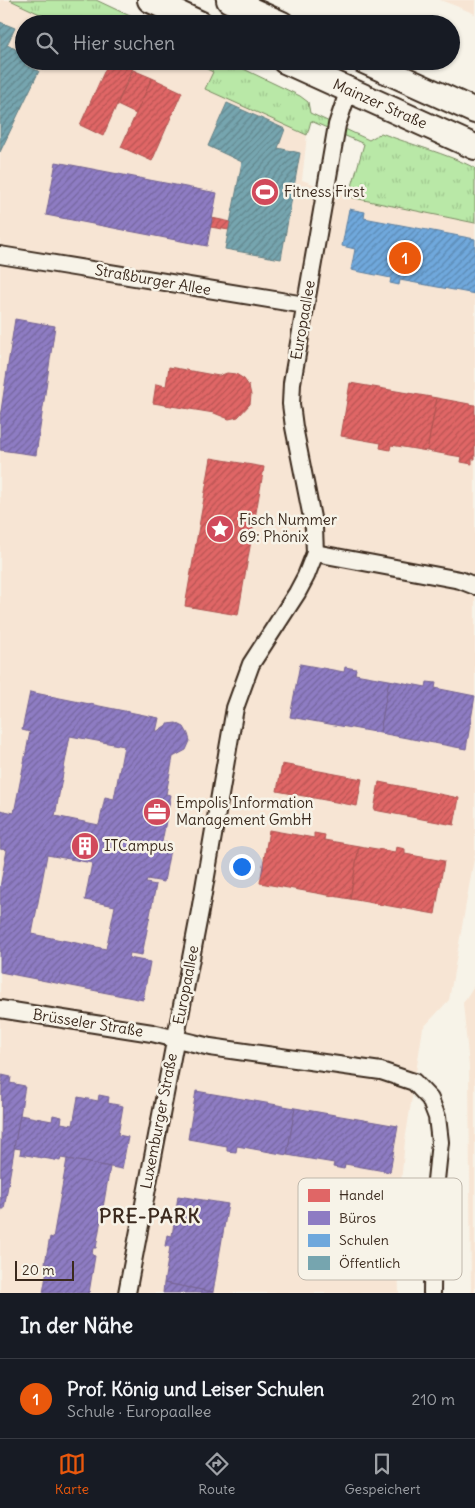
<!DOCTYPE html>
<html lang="de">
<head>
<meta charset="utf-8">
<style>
	body { margin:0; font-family:Delius,sans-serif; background:#20242c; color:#f1f3f6 }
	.scale { position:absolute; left:15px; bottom:12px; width:59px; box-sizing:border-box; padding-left:5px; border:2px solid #3b2a1e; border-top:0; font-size:14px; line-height:18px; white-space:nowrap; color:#3b2a1e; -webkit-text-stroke:4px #f7f3e8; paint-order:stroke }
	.you { position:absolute; left:241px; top:866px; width:18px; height:18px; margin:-12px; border:4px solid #fff; border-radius:50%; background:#1a73e8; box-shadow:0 0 0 8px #1a73e833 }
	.badge { display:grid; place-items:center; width:32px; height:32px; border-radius:50%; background:#ea580c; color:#fff; font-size:16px; font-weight:700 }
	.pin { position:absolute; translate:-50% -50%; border:2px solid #fff; box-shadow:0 1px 5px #0006 }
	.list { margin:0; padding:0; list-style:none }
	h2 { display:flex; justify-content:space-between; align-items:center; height:65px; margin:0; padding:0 20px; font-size:21px }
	h2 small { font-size:16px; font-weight:400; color:#9ea1a6 }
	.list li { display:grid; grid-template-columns:32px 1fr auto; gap:15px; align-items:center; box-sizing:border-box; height:80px; padding:0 20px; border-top:1px solid #363941 }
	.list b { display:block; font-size:19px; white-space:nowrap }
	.list p { margin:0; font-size:16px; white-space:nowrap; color:#9ea1a6 }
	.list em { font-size:16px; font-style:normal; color:#9ea1a6 }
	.icon { flex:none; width:28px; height:28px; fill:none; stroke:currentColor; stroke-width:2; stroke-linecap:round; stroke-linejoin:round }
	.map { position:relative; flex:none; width:475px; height:1293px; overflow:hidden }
	.search { position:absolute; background:#171b24; box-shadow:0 1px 4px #0004; left:15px; right:15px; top:15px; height:55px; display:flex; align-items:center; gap:12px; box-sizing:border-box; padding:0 18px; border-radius:28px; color:#9ea1a6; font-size:19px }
	.sheet { height:145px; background:#171b24 }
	nav { display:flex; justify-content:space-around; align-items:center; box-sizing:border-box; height:70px; border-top:1px solid #363941; background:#171b24; font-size:14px; color:#9ea1a6 }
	nav a { display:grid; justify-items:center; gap:2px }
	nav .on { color:#ea580c }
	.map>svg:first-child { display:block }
	.built { fill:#f7e5d4 }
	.grass { fill:url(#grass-tufts); stroke:#7a8962 }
	.shops { fill:url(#shops-hatch); stroke:#ae5450 }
	.offices { fill:url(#offices-hatch); stroke:#756392; fill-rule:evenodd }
	.schools { fill:url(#schools-hatch); stroke:#5f82a3 }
	.public { fill:url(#public-hatch); stroke:#648084 }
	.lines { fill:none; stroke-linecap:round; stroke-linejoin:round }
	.street-casing { stroke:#3b2a1e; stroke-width:20 }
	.secondary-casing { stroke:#3b2a1e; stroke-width:28 }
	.street { stroke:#f7f3e8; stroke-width:16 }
	.secondary { stroke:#f7f3e8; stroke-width:24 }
	.labels { text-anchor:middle; stroke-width:5; stroke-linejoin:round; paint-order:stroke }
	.street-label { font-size:15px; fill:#3b2a1e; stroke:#f7f3e8 }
	.poi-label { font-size:15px; fill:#3b2a1e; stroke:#f7f3e8; text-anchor:start }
	.district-label { font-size:20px; font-weight:bold; letter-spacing:1px; fill:#3b2a1e; stroke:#f7f3e8 }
	.key { fill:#f7f3e8; stroke:#bfb7ab; stroke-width:1 }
	.key-label { font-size:14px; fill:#3b2a1e }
</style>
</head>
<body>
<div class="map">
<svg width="475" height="1293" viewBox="0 0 475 1293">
	<defs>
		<pattern id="grass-tufts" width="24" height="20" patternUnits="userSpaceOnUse" patternTransform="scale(1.25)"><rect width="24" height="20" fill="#b9e8a7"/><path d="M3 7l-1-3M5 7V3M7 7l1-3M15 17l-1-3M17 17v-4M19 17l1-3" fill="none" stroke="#a0c78f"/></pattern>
		<pattern id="shops-hatch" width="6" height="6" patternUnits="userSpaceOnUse" patternTransform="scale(1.25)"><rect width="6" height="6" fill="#e06666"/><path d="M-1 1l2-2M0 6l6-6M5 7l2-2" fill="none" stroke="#b75453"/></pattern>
		<pattern id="offices-hatch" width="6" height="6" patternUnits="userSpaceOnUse" patternTransform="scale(1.25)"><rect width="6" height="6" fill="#8e7cc3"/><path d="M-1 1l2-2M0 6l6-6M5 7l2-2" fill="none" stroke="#75669e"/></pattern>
		<pattern id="schools-hatch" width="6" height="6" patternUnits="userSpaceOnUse" patternTransform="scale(1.25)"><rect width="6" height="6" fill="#6fa8dc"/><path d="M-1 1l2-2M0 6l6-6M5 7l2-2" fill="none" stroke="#5c89b2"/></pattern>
		<pattern id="public-hatch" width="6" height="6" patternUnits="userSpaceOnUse" patternTransform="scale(1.25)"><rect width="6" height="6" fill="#76a5af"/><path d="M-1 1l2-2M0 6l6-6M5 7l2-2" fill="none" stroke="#62878e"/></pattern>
	</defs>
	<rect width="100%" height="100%" fill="#f7f3e8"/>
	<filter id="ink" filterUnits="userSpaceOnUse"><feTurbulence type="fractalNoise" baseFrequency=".02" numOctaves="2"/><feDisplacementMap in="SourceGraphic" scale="10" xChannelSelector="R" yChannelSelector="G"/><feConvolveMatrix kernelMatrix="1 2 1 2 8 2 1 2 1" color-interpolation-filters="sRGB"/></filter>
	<g filter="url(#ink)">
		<g class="built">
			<polygon points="0,0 10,0 61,24 24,24 24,61 191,61 213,72 206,89 307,135 302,180 349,197 475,223 475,853 449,1000 423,1028 405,1141 397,1225 399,1293 0,1293"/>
			<polygon points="440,0 475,0 475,14 456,6"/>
			<polygon points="475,984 475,1293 471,1293 469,1067 463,1003"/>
		</g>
		<g class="grass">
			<polygon points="10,0 96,0 147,24 111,24 102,20 61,24"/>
			<path d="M191 61H227L300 96 308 102 310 113 369 140 381 133C412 145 445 153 475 168V223L349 197 364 144 311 121 307 135 205 89 213 72Z"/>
		</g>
		<g class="shops">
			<polygon points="109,61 136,61 103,136 80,125"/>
			<polygon points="133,70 152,78 136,114 117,105"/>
			<polygon points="152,78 182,92 152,161 121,147"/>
			<polygon points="212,218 231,222 229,230 210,227"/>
			<polygon points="169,367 219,376 227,373 236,374 244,379 249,386 251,395 250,404 238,417 229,419 214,413 153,403 156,384 166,386"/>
			<polygon points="350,383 437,398 427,451 391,445 390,450 380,448 381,443 341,436"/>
			<polygon points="437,398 475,405 475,459 472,459 472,464 461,462 462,457 427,451"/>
			<polygon points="211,458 264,467 238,615 185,606"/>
			<polygon points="282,764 362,779 357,806 277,791"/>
			<polygon points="379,782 459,798 454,825 374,810"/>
			<polygon points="269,830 314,838 314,833 325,835 324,840 359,846 350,899 260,883"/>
			<polygon points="359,846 395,852 396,847 405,849 405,854 444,861 435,914 350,899"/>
		</g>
		<g class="offices">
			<polygon points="56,162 217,193 207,246 46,215"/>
			<polygon points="15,319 55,326 36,455 0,450 0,417"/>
			<polygon points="300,664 344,672 345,667 356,669 355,674 389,680 380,733 290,717"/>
			<polygon points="389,680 426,687 427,682 436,683 435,688 475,696 466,749 380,733"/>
			<path d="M30 692 159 718 156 732 168 724 176 723 184 727 188 734 190 741 186 750 173 757 166 794 171 795 162 842 171 844 164 882 147 879 146 883 156 885 142 955 130 953 129 958 150 962 143 1000 0 972V887L7 850 0 849V810L14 813 30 732 22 730ZM70 736 124 746 114 799 105 797 99 825 55 816ZM47 855 92 863 85 900 115 906 106 949 32 934Z"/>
			<polygon points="2,1075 11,1077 10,1083 25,1086 4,1209 1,1209 0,1216"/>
			<polygon points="196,1091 295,1108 287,1155 237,1146 236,1152 227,1151 227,1146 188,1139"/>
			<polygon points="99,1095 109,1097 108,1103 123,1106 118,1135 128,1137 122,1169 61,1158 60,1161 20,1154 21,1149 14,1148 20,1115 52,1121 53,1115 62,1117 61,1123 73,1125 78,1097 98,1101"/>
			<polygon points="295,1108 398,1126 390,1172 345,1164 344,1169 333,1167 334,1163 287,1155"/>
			<polygon points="67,1159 110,1167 96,1248 93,1248 92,1255 95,1256 89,1293 43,1293 48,1264 45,1263 50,1237 53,1238"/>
			<polygon points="178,1196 228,1204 213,1292 164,1283 170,1247 165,1246 167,1235 172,1236"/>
			<polygon points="164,1283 213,1292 213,1293 163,1293"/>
		</g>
		<polygon class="schools" points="349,209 365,212 364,218 475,239 475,294 400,280 399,285 390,283 391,278 351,270 355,249 342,246"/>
		<g class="public">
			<polygon points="0,22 15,28 7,45 24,53 24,61 26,61 25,65 39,71 0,152"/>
			<polygon points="227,103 285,129 278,148 300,153 281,259 225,249 242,162 208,146"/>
		</g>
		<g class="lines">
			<defs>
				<g id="street">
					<polyline points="0,255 305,305"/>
					<polyline points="315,553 460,580 475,586"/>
					<polyline points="0,1009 152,1033 210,1047 381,1071 414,1082 430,1099 437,1117 440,1142 433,1209 432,1293"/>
					<polyline points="127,1293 200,911 235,708 251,664 297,593 306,576 315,553 314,528 294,427 291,404 292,383 337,125 349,89"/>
				</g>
				<g id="secondary">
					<polyline points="150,0 201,24"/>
					<polyline points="229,0 282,24"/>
					<polyline points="285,61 475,147"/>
					<polyline points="364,61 475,111"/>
				</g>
			</defs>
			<use href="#street" class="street-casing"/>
			<use href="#secondary" class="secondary-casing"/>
			<use href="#street" class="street"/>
			<use href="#secondary" class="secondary"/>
		</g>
	</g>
	<defs>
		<symbol id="stadium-disc" viewBox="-11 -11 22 22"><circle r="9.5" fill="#d1495b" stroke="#f7f3e8"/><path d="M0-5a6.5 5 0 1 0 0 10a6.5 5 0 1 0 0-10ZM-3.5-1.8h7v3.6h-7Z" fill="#fff"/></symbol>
		<symbol id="sight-disc" viewBox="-11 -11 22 22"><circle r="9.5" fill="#d1495b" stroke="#f7f3e8"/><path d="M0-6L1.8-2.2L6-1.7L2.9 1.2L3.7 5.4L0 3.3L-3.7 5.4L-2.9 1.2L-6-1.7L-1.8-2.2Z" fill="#fff"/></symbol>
		<symbol id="office-disc" viewBox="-11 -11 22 22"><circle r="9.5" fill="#d1495b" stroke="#f7f3e8"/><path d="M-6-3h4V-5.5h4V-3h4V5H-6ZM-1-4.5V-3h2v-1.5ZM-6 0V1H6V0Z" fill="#fff"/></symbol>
		<symbol id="building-disc" viewBox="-11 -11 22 22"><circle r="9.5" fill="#d1495b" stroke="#f7f3e8"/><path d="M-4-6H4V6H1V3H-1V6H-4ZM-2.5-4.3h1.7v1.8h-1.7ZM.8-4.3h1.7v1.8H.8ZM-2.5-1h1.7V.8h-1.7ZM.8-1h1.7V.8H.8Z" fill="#fff"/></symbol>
	</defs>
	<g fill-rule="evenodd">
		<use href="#stadium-disc" x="249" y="176" width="32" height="32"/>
		<use href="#sight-disc" x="204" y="513" width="32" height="32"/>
		<use href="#office-disc" x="141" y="796" width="32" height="32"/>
		<use href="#building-disc" x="69" y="830" width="32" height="32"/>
	</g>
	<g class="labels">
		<g class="street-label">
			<text transform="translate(380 104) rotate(24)" y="5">Mainzer Straße</text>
			<text transform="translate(153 280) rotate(10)" y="5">Straßburger Allee</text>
			<text transform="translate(303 320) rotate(-80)" y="5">Europaallee</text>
			<text transform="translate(186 985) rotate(-79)" y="5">Europaallee</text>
			<text transform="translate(88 1023) rotate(9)" y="5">Brüsseler Straße</text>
			<text transform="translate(159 1121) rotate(-79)" y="5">Luxemburger Straße</text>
		</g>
		<g class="poi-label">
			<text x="284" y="197">Fitness First</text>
			<text x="239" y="525">Fisch Nummer<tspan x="239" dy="17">69: Phönix</tspan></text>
			<text x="176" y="808">Empolis Information<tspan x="176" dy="17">Management GmbH</tspan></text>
			<text x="104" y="851">ITCampus</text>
		</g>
		<g class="district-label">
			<text x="150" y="1223">PRE-PARK</text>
		</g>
	</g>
	<rect x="298" y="1178" width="164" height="102" rx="8" class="key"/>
	<rect x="308" y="1189" width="22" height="13" fill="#e06666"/>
	<rect x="308" y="1211" width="22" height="14" fill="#8e7cc3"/>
	<rect x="308" y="1234" width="22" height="13" fill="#6fa8dc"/>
	<rect x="308" y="1256" width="22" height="14" fill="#76a5af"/>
	<g class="key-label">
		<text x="339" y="1200">Handel</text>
		<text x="339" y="1223">Büros</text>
		<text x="339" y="1245">Schulen</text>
		<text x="339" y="1268">Öffentlich</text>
	</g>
</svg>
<div class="scale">20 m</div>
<div class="you"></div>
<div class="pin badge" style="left:405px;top:258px">1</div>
<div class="search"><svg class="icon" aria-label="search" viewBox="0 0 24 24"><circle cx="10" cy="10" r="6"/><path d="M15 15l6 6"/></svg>Hier suchen</div>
</div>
<section class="sheet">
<h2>In der Nähe<small></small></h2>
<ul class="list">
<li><span class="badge">1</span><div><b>Prof. König und Leiser Schulen</b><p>Schule · Europaallee</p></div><em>210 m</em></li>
</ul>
</section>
<nav>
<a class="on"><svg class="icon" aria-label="map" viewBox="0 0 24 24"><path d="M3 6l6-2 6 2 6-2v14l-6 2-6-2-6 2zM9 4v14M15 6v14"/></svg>Karte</a>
<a><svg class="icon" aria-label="directions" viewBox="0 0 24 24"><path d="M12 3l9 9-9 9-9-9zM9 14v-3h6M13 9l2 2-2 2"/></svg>Route</a>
<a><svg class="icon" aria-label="saved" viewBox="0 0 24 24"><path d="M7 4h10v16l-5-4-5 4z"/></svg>Gespeichert</a>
</nav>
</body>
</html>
